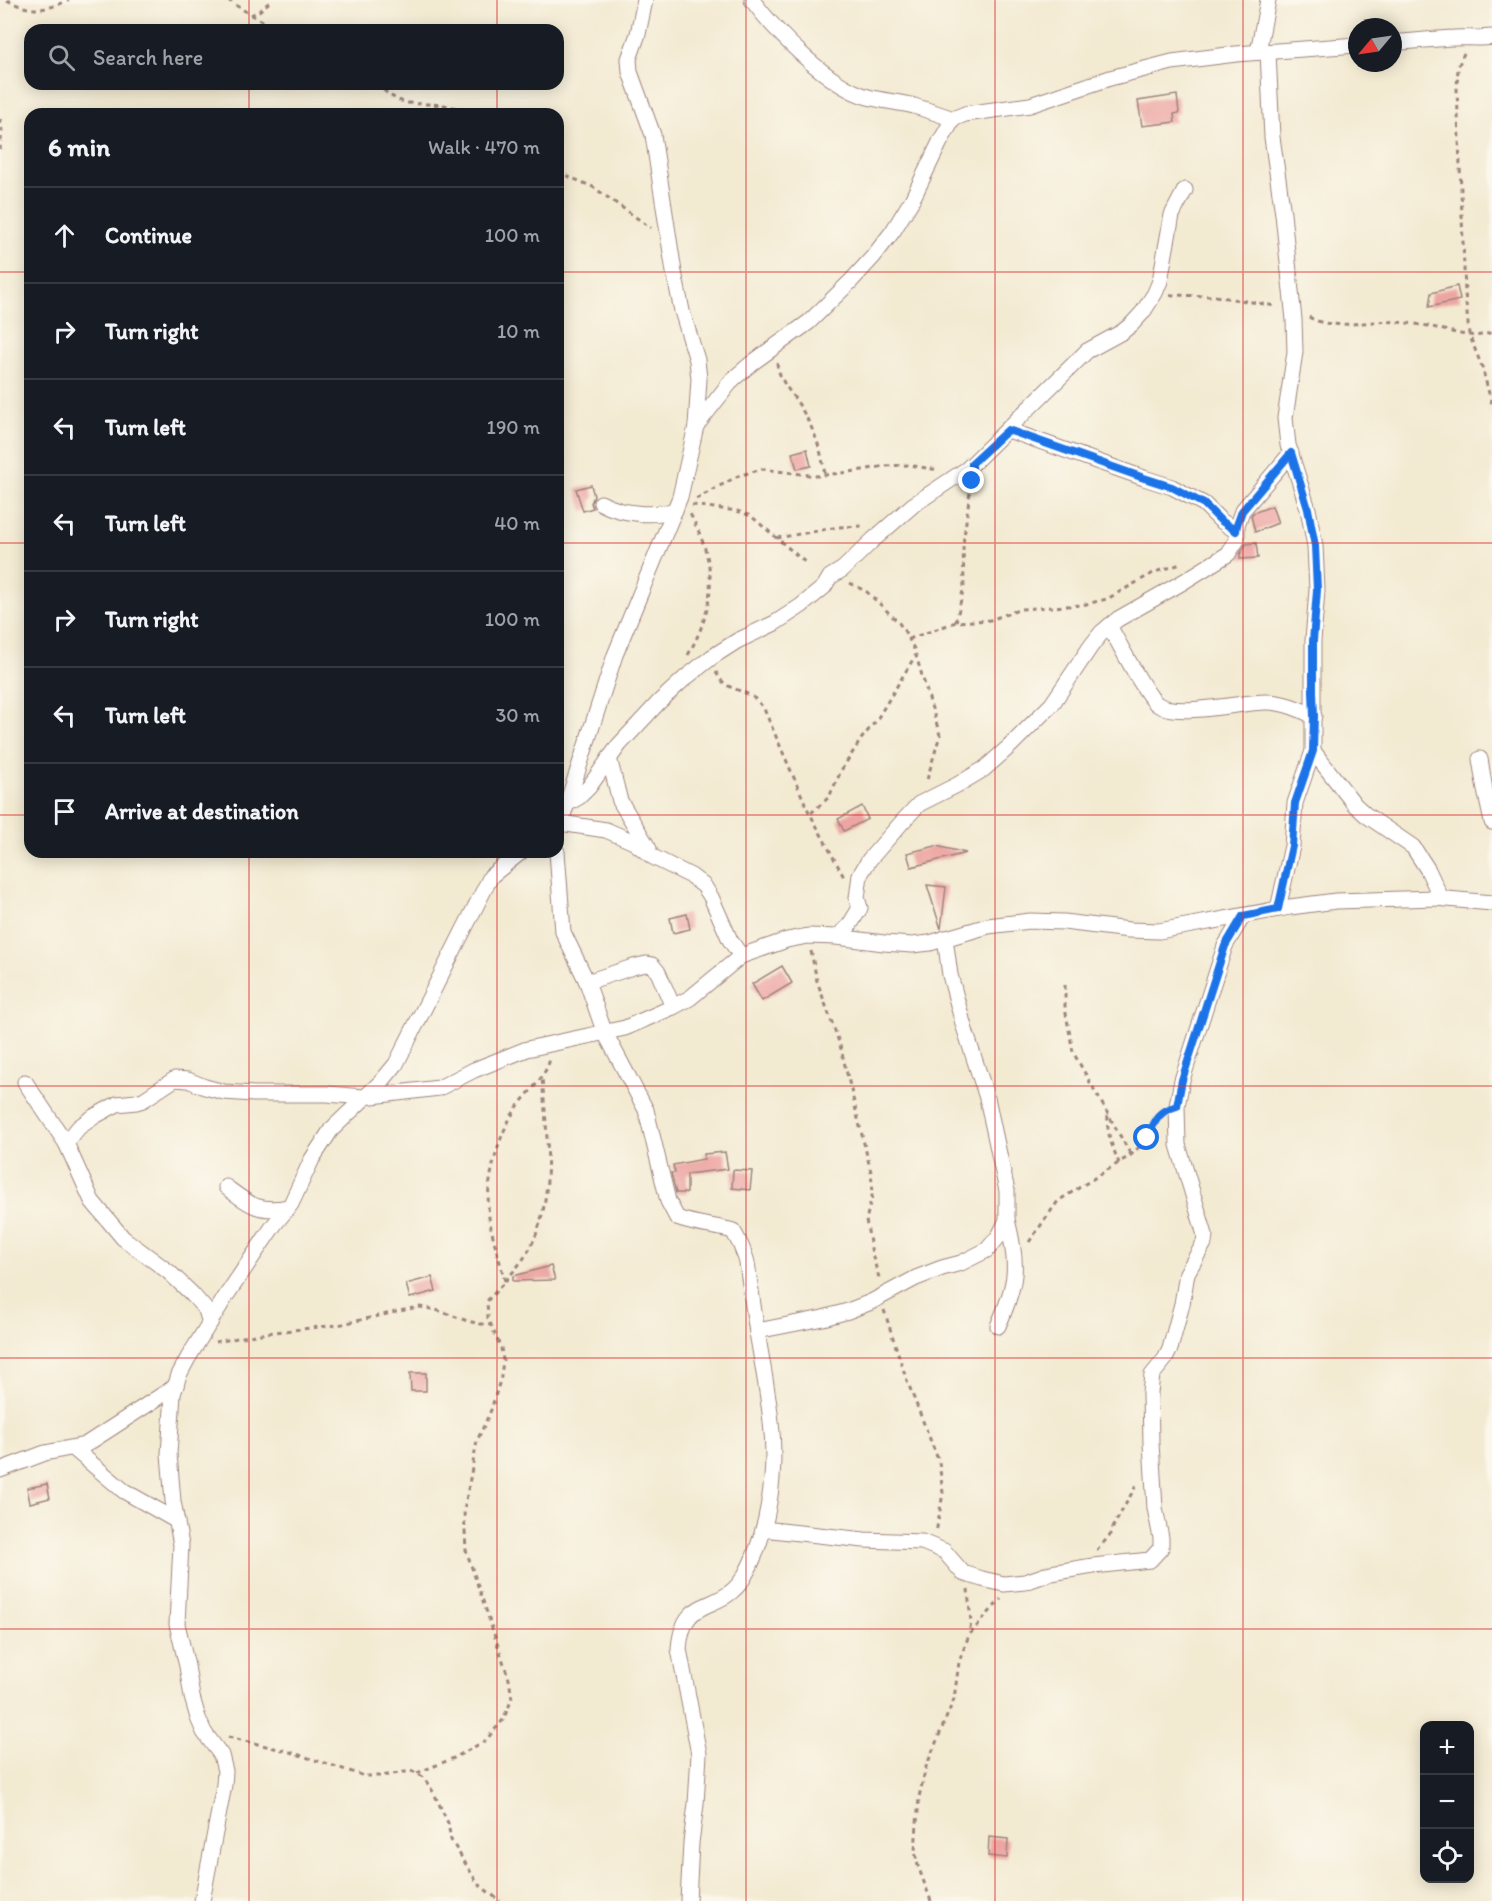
<!DOCTYPE html>
<html lang="en">
<head>
<meta charset="utf-8">
<style>
	body { margin:0; font-family:Itim,sans-serif; background:#242831; color:#f1f3f6 }
	.controls { position:absolute; right:18px; bottom:18px; display:grid; overflow:hidden; border-radius:12px; box-shadow:0 3px 15px #0003 }
	.controls button { width:54px; height:54px; display:grid; place-items:center; padding:0; border:0; border-bottom:2px solid #363941; background:#171b24; color:#f1f3f6; font:30px sans-serif }
	.compass { position:absolute; left:1348px; top:18px; width:54px; height:54px; border-radius:50%; background:#171b24; box-shadow:0 3px 15px #0003; rotate:241deg }
	.stop { position:absolute; width:18px; height:18px; margin:-14px; border:4px solid #1a73e8; border-radius:50%; background:#fff }
	.stop.end { background:#1a73e8; border-color:#fff; box-shadow:0 2px 6px #0008 }
	.list { margin:0; padding:0; list-style:none }
	h2 { display:flex; justify-content:space-between; align-items:center; height:78px; margin:0; padding:0 24px; font-size:26px }
	h2 small { font-size:20px; font-weight:400; color:#9ea1a6 }
	.list li { display:grid; grid-template-columns:39px 1fr auto; gap:18px; align-items:center; box-sizing:border-box; height:96px; padding:0 24px; border-top:2px solid #363941 }
	.list b { display:block; font-size:22px; white-space:nowrap }
	.list em { font-size:20px; font-style:normal; color:#9ea1a6 }
	.icon { flex:none; width:33px; height:33px; fill:none; stroke:currentColor; stroke-width:2; stroke-linecap:round; stroke-linejoin:round }
	.map { position:relative; flex:none; width:1492px; height:1901px; overflow:hidden }
	.search { position:absolute; background:#171b24; box-shadow:0 3px 15px #0003; left:24px; top:24px; width:540px; height:66px; display:flex; align-items:center; gap:15px; box-sizing:border-box; padding:0 21px; border-radius:18px; color:#9ea1a6; font-size:22px }
	.panel { position:absolute; background:#171b24; box-shadow:0 3px 15px #0003; left:24px; top:108px; width:540px; height:750px; border-radius:18px }
	.map>svg:first-child { display:block }
	.building { fill:#eda5a2 }
	.lines { fill:none; stroke-linecap:round; stroke-linejoin:round }
	.minor-casing { stroke:#9e847e; stroke-width:17 }
	.path { stroke:#9e847e; stroke-width:3; stroke-dasharray:4.5 4.5; stroke-linecap:butt }
	.minor { stroke:#fff; stroke-width:15 }
	.route { stroke:#1a73e8; stroke-width:8 }
	.grid { fill:none; stroke:#d62828; stroke-width:1.5; stroke-opacity:0.55 }
</style>
</head>
<body>
<div class="map">
<svg width="1492" height="1901" viewBox="0 0 1492 1901">
	<rect width="100%" height="100%" fill="#fbf7ec"/>
	<filter id="ink" filterUnits="userSpaceOnUse"><feTurbulence type="fractalNoise" baseFrequency=".0167" numOctaves="2"/><feDisplacementMap in="SourceGraphic" scale="12" xChannelSelector="R" yChannelSelector="G"/><feConvolveMatrix kernelMatrix="1 2 1 2 8 2 1 2 1" color-interpolation-filters="sRGB"/></filter>
	<filter id="wash" filterUnits="userSpaceOnUse"><feTurbulence type="fractalNoise" baseFrequency=".008" numOctaves="4" result="noise"/><feDisplacementMap in="SourceGraphic" scale="24" xChannelSelector="R" yChannelSelector="G"/><feGaussianBlur stdDeviation="1.35" result="paint"/><feColorMatrix in="noise" values="0 0 0 0 0 0 0 0 0 0 0 0 0 0 0 0 0 1.4 0 .05"/><feComposite in="paint" operator="in"/></filter>
	<g filter="url(#wash)">
		<rect width="100%" height="100%" fill="#f3ead2"/>
		<g id="blocks">
			<g class="building">
				<polygon points="1177,95 1179,113 1174,114 1175,122 1142,126 1138,101"/>
				<polygon points="1457,286 1460,300 1429,307 1431,293"/>
				<polygon points="807,449 811,466 797,469 792,453"/>
				<polygon points="591,485 594,496 591,503 593,508 583,511 576,489"/>
				<polygon points="1272,506 1278,523 1255,532 1251,516 1253,513"/>
				<polygon points="1256,543 1258,558 1240,559 1240,554 1246,544"/>
				<polygon points="862,806 868,819 844,831 838,819"/>
				<polygon points="936,846 966,853 911,867 907,853"/>
				<polygon points="927,885 946,887 941,929"/>
				<polygon points="687,914 690,929 673,933 670,918"/>
				<polygon points="782,966 792,983 762,1001 752,984"/>
				<polygon points="725,1152 728,1169 687,1174 687,1193 676,1193 671,1173 675,1173 673,1165 704,1159 704,1154"/>
				<polygon points="733,1170 752,1171 750,1190 732,1188"/>
				<polygon points="551,1266 555,1280 513,1281 513,1276"/>
				<polygon points="432,1277 436,1291 410,1298 406,1284"/>
				<polygon points="410,1373 426,1373 426,1391 411,1391"/>
				<polygon points="47,1484 50,1498 30,1503 27,1488"/>
				<polygon points="989,1837 1008,1839 1007,1858 988,1856"/>
			</g>
		</g>
	</g>
	<g filter="url(#ink)">
		<use href="#blocks" fill-opacity="0" stroke="#9e847e" stroke-width="1.5"/>
		<g class="lines">
			<defs>
				<g id="minor">
					<path d="M752 0C776 32 828 86 868 97 883 101 899 102 914 106 927 110 940 114 953 119"/>
					<path d="M1393 43C1413 41 1434 39 1454 38 1467 37 1479 39 1492 37"/>
					<polyline points="1258,52 1268,0"/>
					<polyline points="1268,52 1272,137 1283,214 1294,320 1295,352 1285,418 1288,445 1308,509 1315,546 1317,590 1313,641 1313,751 1295,803 1292,846 1278,909"/>
					<polyline points="696,426 733,379 752,363 809,322 851,281 873,257 893,231 912,200 940,142 953,119 965,114 1030,105 1110,78 1172,62 1236,54 1357,45"/>
					<polyline points="1008,430 1144,478 1172,487 1204,504 1220,520 1236,531"/>
					<path d="M601 503C621 514 653 517 675 510"/>
					<path d="M1109 626C1119 642 1145 695 1157 704 1176 718 1241 702 1266 702 1284 702 1299 709 1314 716"/>
					<polyline points="1313,751 1355,805 1366,815 1413,847 1428,870 1441,898"/>
					<polyline points="609,758 620,801 649,849"/>
					<polyline points="1480,759 1485,790 1492,822"/>
					<polyline points="567,804 579,797 589,787 619,745 659,702 684,679 712,657 737,641 775,623 801,606 824,587 830,577 843,569 873,540 913,505 967,469 1087,351 1122,332 1132,324 1143,312 1155,293 1160,281 1172,215 1185,190"/>
					<polyline points="560,823 606,830 634,842 653,857 691,876 704,886 711,897 730,940 741,956"/>
					<polyline points="558,824 560,823 567,804 615,655 680,497 696,426 699,379 697,360 682,311 674,272 653,135 630,72 629,59 638,34 645,0"/>
					<path d="M557 852 563 932 587 982 604 1031 646 1110 668 1201 677 1218C695 1225 715 1226 733 1231 738 1239 742 1247 745 1256 748 1263 748 1271 749 1278 752 1296 754 1314 757 1332 762 1362 768 1392 771 1422 777 1471 769 1534 744 1577 720 1616 683 1592 679 1649L699 1754 696 1804 691 1843 688 1901"/>
					<polyline points="837,937 849,926 860,908 857,898 860,875 869,860 903,821 919,804 957,785 984,769 1010,746 1052,704 1091,646 1102,632 1118,619 1183,582 1228,554 1237,540 1237,525 1242,511 1291,453"/>
					<polyline points="587,982 633,967 646,964 652,965 658,972 673,1007"/>
					<polyline points="25,1082 66,1143 92,1201 123,1238 169,1272 192,1294 206,1310 210,1323"/>
					<polyline points="66,1143 79,1127 95,1116 117,1104 136,1102 143,1100 175,1079 188,1080 205,1087 224,1092 254,1094 327,1094 364,1097 439,1088 474,1070 527,1049 625,1028 673,1007 690,998 741,956 787,940 808,936 837,937 884,943 912,945 930,943 988,926 1030,921 1064,922 1129,930 1159,931 1290,907 1336,901 1436,898 1492,903"/>
					<path d="M226 1187C249 1204 258 1213 288 1207"/>
					<path d="M998 1326C1017 1283 1019 1266 1007 1220"/>
					<polyline points="757,1331 823,1318 848,1311 871,1302 916,1278 942,1268 961,1263 987,1250 999,1236 1007,1220 1007,1191 987,1098 964,1027 950,975 945,938"/>
					<polyline points="73,1448 124,1491 177,1521"/>
					<polyline points="0,1470 45,1453 85,1445 176,1386"/>
					<polyline points="763,1529 864,1540 922,1542 944,1551 963,1573 982,1579 1004,1584 1025,1582 1051,1573 1093,1566 1150,1560 1161,1548 1161,1538 1155,1508 1151,1443 1150,1393 1152,1375 1165,1359 1170,1349 1182,1304 1187,1273 1204,1243 1205,1235 1178,1145 1177,1106 1182,1080 1225,946 1243,916"/>
					<polyline points="202,1901 224,1785 225,1771 221,1755 204,1732 198,1718 192,1697 187,1666 177,1624 181,1545 173,1501 169,1454 173,1394 179,1375 188,1358 226,1296 274,1225 291,1204 312,1159 331,1130 382,1081 396,1064 491,876 521,852"/>
				</g>
			</defs>
			<use href="#minor" class="minor-casing"/>
			<g class="path">
				<path d="M7 0C31 13 45 11 69 0"/>
				<polyline points="228,0 251,15 259,11 272,0"/>
				<polyline points="251,15 281,30"/>
				<polyline points="1464,53 1458,67 1457,89 1465,293 1469,334 1482,367 1492,405"/>
				<path d="M377 84C405 112 415 100 449 106 457 108 465 111 472 114"/>
				<polyline points="0,119 2,131 0,149"/>
				<polyline points="558,172 593,187 651,228"/>
				<polyline points="1170,295 1215,296 1276,306"/>
				<path d="M1309 317C1333 332 1368 319 1396 322 1406 323 1417 324 1428 326 1447 330 1473 341 1492 332"/>
				<path d="M777 363C779 381 792 393 801 408 815 432 821 448 825 475"/>
				<polyline points="696,499 738,476 762,469 817,476 857,471 885,466 908,465 939,470"/>
				<polyline points="692,505 737,511 751,516 806,563"/>
				<polyline points="777,538 839,527 864,526"/>
				<polyline points="850,583 867,592 883,607 899,623 907,635 914,649 940,735 926,783"/>
				<polyline points="956,622 964,586 963,544 971,484"/>
				<polyline points="909,639 956,622 990,620 1021,609 1082,605 1107,599 1155,572 1181,564"/>
				<path d="M688 655C717 603 718 565 689 512"/>
				<path d="M716 672C725 690 736 687 751 696 757 699 760 704 764 709L808 810 845 879"/>
				<polyline points="811,813 829,797 842,769 862,738 876,721 915,656"/>
				<polyline points="811,951 817,981 840,1045 871,1172 873,1192 866,1220 872,1254 880,1281"/>
				<polyline points="1065,985 1065,1008 1073,1052 1131,1155"/>
				<path d="M1108 1116C1106 1133 1113 1148 1119 1163"/>
				<polyline points="1029,1242 1058,1201 1131,1155 1147,1139 1156,1118 1162,1111"/>
				<path d="M505 1281C500 1262 494 1242 490 1223 483 1192 497 1137 514 1112 526 1093 544 1081 550 1059"/>
				<polyline points="884,1310 906,1378 939,1462 943,1493 936,1533"/>
				<path d="M215 1342 266 1333 338 1325 418 1307C446 1309 463 1324 491 1325"/>
				<polyline points="1097,1550 1112,1533 1113,1527 1138,1482"/>
				<polyline points="968,1589 971,1623 969,1633"/>
				<polyline points="228,1737 287,1751 365,1776 382,1776 411,1771 417,1773 424,1778 434,1793 448,1823 451,1840 478,1884 500,1901"/>
				<path d="M417 1773 454 1758 485 1741 503 1720 512 1699 509 1679 466 1550 464 1511 477 1441 491 1410 501 1377 503 1360 501 1348 488 1318 487 1301C500 1287 515 1271 526 1255 557 1205 547 1134 542 1078"/>
				<polyline points="931,1901 918,1866 915,1851 919,1797 926,1767 954,1699 959,1662 969,1635 1001,1599"/>
			</g>
			<use href="#minor" class="minor"/>
		</g>
	</g>
	<g class="lines" filter="url(#ink)">
		<path class="route" d="M972 481V463L1008 430 1144 478 1172 487 1204 504 1220 520 1236 531 1237 525 1242 511 1291 453 1308 509 1315 546 1317 590 1313 641V692L1314 716 1313 751 1295 803 1292 846 1278 909 1243 916 1225 946 1182 1080 1177 1106C1156 1112 1156 1121 1147 1138"/>
	</g>
	<path class="grid" d="M249 0V30M497 0V30M746 0V1901M995 0V1901M1243 0V1901M249 84V114M497 84V114M0 272H30M558 272H1492M0 543H30M558 543H1492M0 815H30M558 815H1492M249 852V1901M497 852V1901M0 1086H1492M0 1358H1492M0 1629H1492"/>
</svg>
<div class="controls">
<button>+</button>
<button>−</button>
<button><svg class="icon" aria-label="locate" viewBox="0 0 24 24"><circle cx="12" cy="12" r="6"/><path d="M12 2v4M12 18v4M2 12h4M18 12h4"/></svg></button>
</div>
<svg class="compass" viewBox="-18 -18 36 36"><path d="M0-13l5 13h-10z" fill="#e53935"/><path d="M0 13l5-13h-10z" fill="#9ea1a6"/></svg>
<div class="stop" style="left:1147px;top:1138px"></div>
<div class="stop end" style="left:972px;top:481px"></div>
<div class="search"><svg class="icon" aria-label="search" viewBox="0 0 24 24"><circle cx="10" cy="10" r="6"/><path d="M15 15l6 6"/></svg>Search here</div>
<section class="panel">
<h2>6 min<small>Walk · 470 m</small></h2>
<ul class="list">
<li><svg class="icon" aria-label="ahead" viewBox="0 0 24 24"><path d="M12 20V5M6 11l6-6 6 6"/></svg><div><b>Continue</b></div><em>100 m</em></li>
<li><svg class="icon" aria-label="right" viewBox="0 0 24 24"><path d="M7 20v-9h11M14 6l5 5-5 5"/></svg><div><b>Turn right</b></div><em>10 m</em></li>
<li><svg class="icon" aria-label="left" viewBox="0 0 24 24"><path d="M17 20v-9H6M10 6l-5 5 5 5"/></svg><div><b>Turn left</b></div><em>190 m</em></li>
<li><svg class="icon" aria-label="left" viewBox="0 0 24 24"><path d="M17 20v-9H6M10 6l-5 5 5 5"/></svg><div><b>Turn left</b></div><em>40 m</em></li>
<li><svg class="icon" aria-label="right" viewBox="0 0 24 24"><path d="M7 20v-9h11M14 6l5 5-5 5"/></svg><div><b>Turn right</b></div><em>100 m</em></li>
<li><svg class="icon" aria-label="left" viewBox="0 0 24 24"><path d="M17 20v-9H6M10 6l-5 5 5 5"/></svg><div><b>Turn left</b></div><em>30 m</em></li>
<li><svg class="icon" aria-label="arrive" viewBox="0 0 24 24"><path d="M6 21V4h12l-3 4 3 4H6"/></svg><div><b>Arrive at destination</b></div></li>
</ul>
</section>
</div>
</body>
</html>
